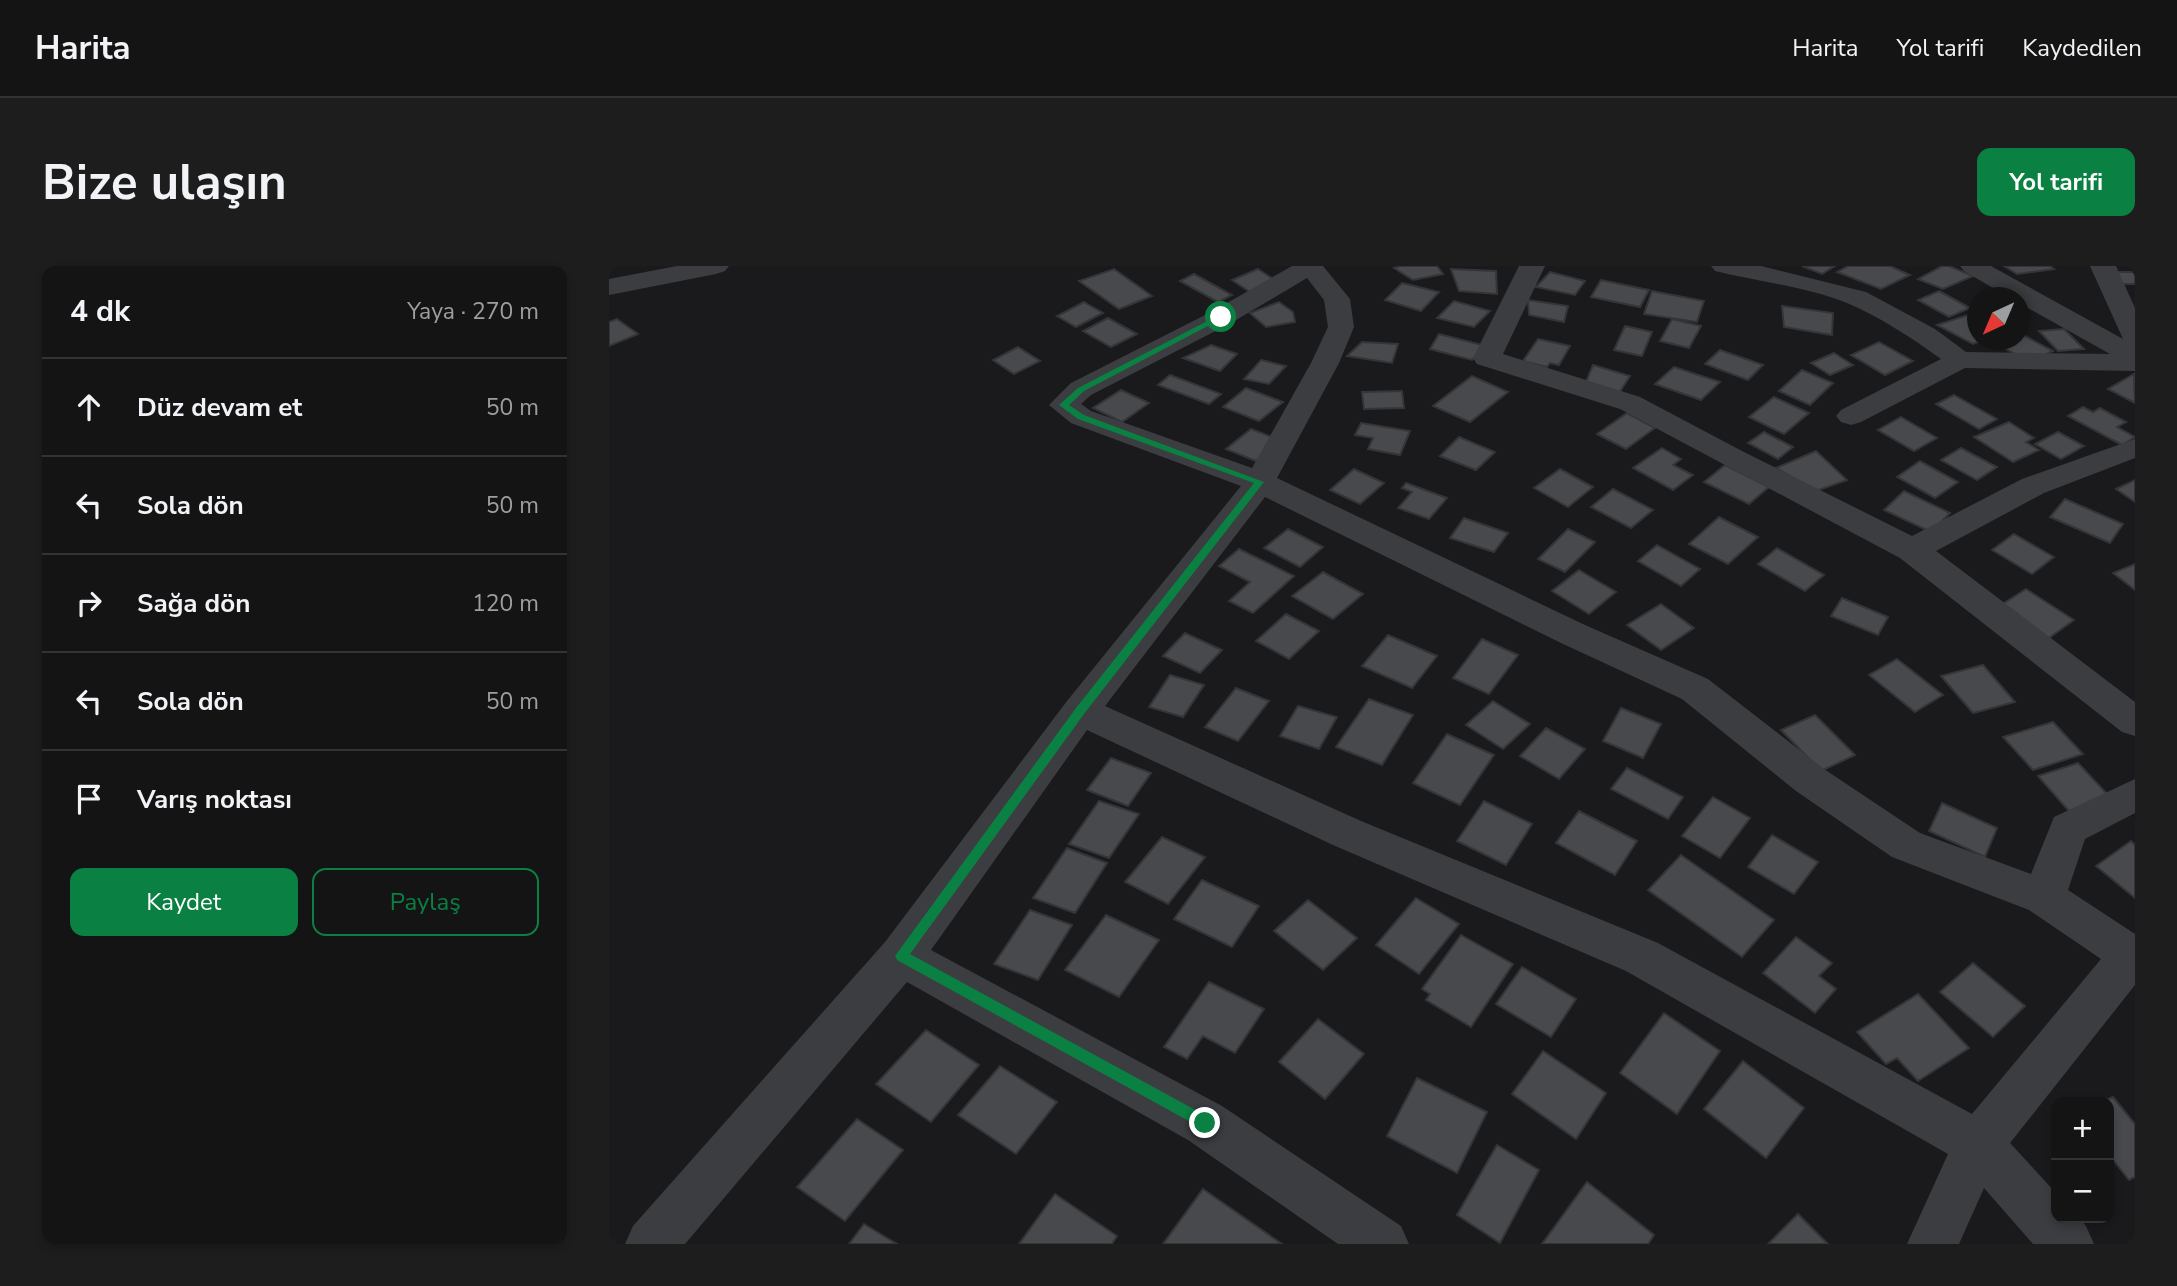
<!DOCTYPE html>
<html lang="tr">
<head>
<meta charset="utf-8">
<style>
	body { margin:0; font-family:"Nunito Sans",sans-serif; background:#1d1d1e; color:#f1f3f6 }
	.controls { position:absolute; right:21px; bottom:21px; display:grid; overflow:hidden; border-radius:14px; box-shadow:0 4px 10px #0003 }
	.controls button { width:63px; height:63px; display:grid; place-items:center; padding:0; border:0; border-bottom:2px solid #333334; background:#141415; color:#f1f3f6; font:35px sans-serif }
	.compass { position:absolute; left:1358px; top:21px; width:63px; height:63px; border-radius:50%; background:#141415; box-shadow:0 4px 10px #0003; rotate:224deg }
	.stop { position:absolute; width:21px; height:21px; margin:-16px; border:5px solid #0b8043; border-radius:50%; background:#fff }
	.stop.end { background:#0b8043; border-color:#fff; box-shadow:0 2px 7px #0008 }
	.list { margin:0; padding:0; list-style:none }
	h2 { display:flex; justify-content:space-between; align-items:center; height:91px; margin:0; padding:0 28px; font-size:30px }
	h2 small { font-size:23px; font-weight:400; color:#9d9ea0 }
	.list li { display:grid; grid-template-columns:46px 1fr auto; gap:21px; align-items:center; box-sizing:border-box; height:98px; padding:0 28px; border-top:2px solid #333334 }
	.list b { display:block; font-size:26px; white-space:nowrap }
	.list em { font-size:23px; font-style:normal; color:#9d9ea0 }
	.actions { display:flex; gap:14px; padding:21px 28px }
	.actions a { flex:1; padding:16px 0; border:2px solid #0b8043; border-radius:14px; text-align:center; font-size:24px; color:#0b8043 }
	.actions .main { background:#0b8043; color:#fff }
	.icon { flex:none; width:38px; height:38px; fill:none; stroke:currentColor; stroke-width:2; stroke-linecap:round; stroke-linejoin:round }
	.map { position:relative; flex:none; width:1526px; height:978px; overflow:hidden; border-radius:14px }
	header { display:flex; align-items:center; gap:42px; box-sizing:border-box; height:98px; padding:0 35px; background:#141415; border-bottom:2px solid #333334 }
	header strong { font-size:33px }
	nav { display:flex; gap:38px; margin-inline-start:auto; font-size:24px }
	.intro { display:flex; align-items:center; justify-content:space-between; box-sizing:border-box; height:168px; padding:0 42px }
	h1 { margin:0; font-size:49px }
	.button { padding:18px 32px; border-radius:14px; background:#0b8043; color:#fff; font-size:24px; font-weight:700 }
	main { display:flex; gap:42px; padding:0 42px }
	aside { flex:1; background:#141415; border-radius:14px; box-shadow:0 4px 10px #0003 }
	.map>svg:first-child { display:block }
	.building { fill:#47494c; stroke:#343538; stroke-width:2 }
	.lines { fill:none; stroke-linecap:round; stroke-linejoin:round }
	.minor { fill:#3b3d41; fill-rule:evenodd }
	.route { fill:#0b8043 }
</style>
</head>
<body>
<header>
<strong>Harita</strong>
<nav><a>Harita</a><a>Yol tarifi</a><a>Kaydedilen</a></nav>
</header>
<div class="intro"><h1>Bize ulaşın</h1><a class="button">Yol tarifi</a></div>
<main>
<aside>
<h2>4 dk<small>Yaya · 270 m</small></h2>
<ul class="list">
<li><svg class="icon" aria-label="ahead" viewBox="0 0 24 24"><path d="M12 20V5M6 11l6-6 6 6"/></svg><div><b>Düz devam et</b></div><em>50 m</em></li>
<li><svg class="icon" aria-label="left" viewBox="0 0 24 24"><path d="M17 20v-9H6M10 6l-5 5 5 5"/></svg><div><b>Sola dön</b></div><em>50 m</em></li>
<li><svg class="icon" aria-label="right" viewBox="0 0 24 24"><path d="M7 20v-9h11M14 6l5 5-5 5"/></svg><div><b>Sağa dön</b></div><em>120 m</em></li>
<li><svg class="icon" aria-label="left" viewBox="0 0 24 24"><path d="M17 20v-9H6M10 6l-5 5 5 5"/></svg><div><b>Sola dön</b></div><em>50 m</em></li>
<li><svg class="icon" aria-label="arrive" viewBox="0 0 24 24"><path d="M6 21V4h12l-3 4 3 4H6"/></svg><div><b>Varış noktası</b></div></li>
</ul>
<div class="actions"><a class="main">Kaydet</a><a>Paylaş</a></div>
</aside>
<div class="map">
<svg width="1526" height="978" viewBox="0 0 1526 978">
	<rect width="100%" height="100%" fill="#1a1a1c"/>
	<g class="building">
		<polygon points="791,0 828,0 834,8 804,14 785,2"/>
		<polygon points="1193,0 1226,0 1213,8"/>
		<polygon points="1239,0 1281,0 1301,9 1272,23 1228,6"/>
		<polygon points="1333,0 1340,0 1364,10 1334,23 1309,13"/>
		<polygon points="1395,0 1441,0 1445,3 1408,8"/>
		<polygon points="505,3 543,30 510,43 470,15"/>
		<polygon points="649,3 667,15 641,26 623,14"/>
		<polygon points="842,3 887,5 888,28 850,25"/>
		<polygon points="941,6 976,15 966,29 927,21"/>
		<polygon points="1504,6 1526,6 1526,18 1514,18"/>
		<polygon points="585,8 623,29 609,36 571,15"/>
		<polygon points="992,14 1040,24 1031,41 982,31"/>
		<polygon points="793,17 830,26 812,45 776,34"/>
		<polygon points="1043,25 1095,35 1088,56 1035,48"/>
		<polygon points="1330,25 1361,42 1340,51 1309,34"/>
		<polygon points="919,34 959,40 955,56 920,49"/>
		<polygon points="845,35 881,45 865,61 828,52"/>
		<polygon points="475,36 494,47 467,61 448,50"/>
		<polygon points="670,36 684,46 686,56 657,61 641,47"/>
		<polygon points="1173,40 1224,47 1223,69 1175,61"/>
		<polygon points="1362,48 1368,52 1368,74 1374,74 1364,78 1328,59"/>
		<polygon points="499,52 528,68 502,81 474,65"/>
		<polygon points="8,53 29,68 0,80 0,56"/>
		<polygon points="1063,53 1092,60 1080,82 1051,75"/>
		<polygon points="1016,60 1043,66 1033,90 1005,84"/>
		<polygon points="1455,63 1475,83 1449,85 1430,65"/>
		<polygon points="830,68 877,80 863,94 821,83"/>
		<polygon points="1414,69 1444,85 1433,90 1406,88 1392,80 1410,74"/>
		<polygon points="929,73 961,80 950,99 941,97 938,101 914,95"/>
		<polygon points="753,76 789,78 783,97 738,90"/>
		<polygon points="1270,76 1304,95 1276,109 1242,89"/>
		<polygon points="602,79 628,88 611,105 574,92"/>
		<polygon points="409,81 431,95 405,108 384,94"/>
		<polygon points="1111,84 1154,99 1139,114 1096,98"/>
		<polygon points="1225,87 1244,99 1221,109 1202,97"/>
		<polygon points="652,94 677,100 660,118 635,113"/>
		<polygon points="984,99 1021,110 1010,127 976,118"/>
		<polygon points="1065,101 1111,116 1092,134 1046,118"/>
		<polygon points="1193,104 1224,117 1201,139 1170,125"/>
		<polygon points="1525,108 1526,137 1499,123"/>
		<polygon points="561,109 612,128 600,138 549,119"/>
		<polygon points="863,110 899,126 861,156 824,140"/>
		<polygon points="637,122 674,136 650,155 614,141"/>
		<polygon points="512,124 540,137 513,156 484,142"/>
		<polygon points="793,125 795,142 755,143 753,126"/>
		<polygon points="1345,129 1388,153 1370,163 1327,138"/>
		<polygon points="1165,131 1200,147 1175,168 1140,151"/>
		<polygon points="1474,141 1484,146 1491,142 1517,156 1508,161 1526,171 1513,179 1459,150"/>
		<polygon points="1018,147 1046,162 1017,183 988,168"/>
		<polygon points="1292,151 1328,172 1305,185 1269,164"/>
		<polygon points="1400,156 1425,172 1417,176 1430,184 1404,196 1365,171"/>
		<polygon points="752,157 801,165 791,189 759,183 764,172 746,169"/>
		<polygon points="642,163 671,174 647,195 617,183"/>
		<polygon points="1155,166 1184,181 1169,193 1139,177"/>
		<polygon points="1449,166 1475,180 1452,193 1426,178"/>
		<polygon points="850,171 886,186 867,204 831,190"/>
		<polygon points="1053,182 1072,193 1064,199 1084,209 1064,224 1024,202"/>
		<polygon points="1352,182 1388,201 1368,214 1332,194"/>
		<polygon points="1207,185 1238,214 1207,225 1167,202"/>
		<polygon points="1311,195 1349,216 1326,232 1288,211"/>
		<polygon points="1116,199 1160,221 1140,238 1095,216"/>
		<polygon points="745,203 775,217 751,238 721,224"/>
		<polygon points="951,203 984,221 959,241 925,222"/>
		<polygon points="1526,214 1526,236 1507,223"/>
		<polygon points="797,217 838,232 820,253 789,242 803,226 793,222"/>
		<polygon points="1004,223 1044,244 1022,262 982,241"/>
		<polygon points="1295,225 1341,247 1322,266 1275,244"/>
		<polygon points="1456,233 1514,258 1501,277 1441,251"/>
		<polygon points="1110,251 1149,271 1119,298 1080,278"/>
		<polygon points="855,252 899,267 885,286 841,272"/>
		<polygon points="679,263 714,281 691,301 655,282"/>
		<polygon points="959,263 986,276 956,306 929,293"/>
		<polygon points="1405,268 1445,291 1423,308 1383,284"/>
		<polygon points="1048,279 1091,303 1072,320 1029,295"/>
		<polygon points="1168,282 1215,309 1196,325 1149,298"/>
		<polygon points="630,283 685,310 644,347 620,335 641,316 610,300"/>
		<polygon points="1526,298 1526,324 1504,307"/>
		<polygon points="970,304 1007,326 980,348 943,325"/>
		<polygon points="714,306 754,328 724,353 683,330"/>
		<polygon points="1417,323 1465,354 1437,374 1389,341"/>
		<polygon points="1233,332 1279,351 1269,369 1222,350"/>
		<polygon points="1052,338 1085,362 1052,384 1018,359"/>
		<polygon points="677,348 710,365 680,393 647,375"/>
		<polygon points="576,367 613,384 591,407 554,390"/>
		<polygon points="779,369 828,390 803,422 753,400"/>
		<polygon points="873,373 909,389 880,428 844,412"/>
		<polygon points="1288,393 1334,429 1306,446 1260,409"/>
		<polygon points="1374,399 1406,436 1364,447 1332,410"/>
		<polygon points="561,409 595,419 574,451 540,441"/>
		<polygon points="627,422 660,435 629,475 596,461"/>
		<polygon points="760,433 804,449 773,499 727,481"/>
		<polygon points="884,435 921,458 894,483 857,459"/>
		<polygon points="689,440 728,451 710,483 671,470"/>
		<polygon points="1012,442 1052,458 1034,492 994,475"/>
		<polygon points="1206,449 1246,489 1212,505 1172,464"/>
		<polygon points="1444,456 1474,488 1424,504 1394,471"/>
		<polygon points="937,462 976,483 950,513 911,490"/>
		<polygon points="838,468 885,489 851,539 804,517"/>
		<polygon points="502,492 542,507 519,540 478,524"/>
		<polygon points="1469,497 1501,531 1460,545 1429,510"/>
		<polygon points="1018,502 1074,531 1059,553 1002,523"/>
		<polygon points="1104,531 1141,552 1111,592 1073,570"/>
		<polygon points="490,535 530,548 500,592 460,578"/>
		<polygon points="875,535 923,558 897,599 848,575"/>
		<polygon points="1333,537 1388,562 1376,591 1320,565"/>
		<polygon points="970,545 1028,575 1006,609 947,577"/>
		<polygon points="1163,569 1209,596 1185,628 1139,601"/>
		<polygon points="553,571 596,591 559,638 516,616"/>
		<polygon points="1522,575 1526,579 1526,632 1487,600"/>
		<polygon points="458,582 498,597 466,647 424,632"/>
		<polygon points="1072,589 1165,654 1133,691 1039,624"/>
		<polygon points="593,614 650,640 623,681 565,653"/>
		<polygon points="807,632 850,658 810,708 767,679"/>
		<polygon points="699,634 748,672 714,704 665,665"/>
		<polygon points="421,644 463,659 429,714 385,698"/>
		<polygon points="497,649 550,674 510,731 456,704"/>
		<polygon points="852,669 904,698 862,761 817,734 821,728 813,723"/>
		<polygon points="1187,671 1223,697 1210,710 1227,723 1206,747 1154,707"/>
		<polygon points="1364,697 1416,740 1384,771 1331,726"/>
		<polygon points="913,701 967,733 942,771 887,738"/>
		<polygon points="600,716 655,743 626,787 594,770 578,793 555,781"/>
		<polygon points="1309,728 1360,782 1309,815 1288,792 1277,798 1248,766"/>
		<polygon points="1055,747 1111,785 1068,848 1011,807"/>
		<polygon points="709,753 755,788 716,833 670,796"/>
		<polygon points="317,764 370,799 322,856 267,818"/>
		<polygon points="934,785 997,827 967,873 903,828"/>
		<polygon points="1134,795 1195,842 1157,892 1095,843"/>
		<polygon points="391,800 448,836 407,888 349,849"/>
		<polygon points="808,812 878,846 848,907 778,870"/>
		<polygon points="1504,831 1526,858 1526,911 1520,914 1500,889 1500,836 1492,836"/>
		<polygon points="248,853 294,884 236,955 188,921"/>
		<polygon points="888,879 930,904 891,977 848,949"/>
		<polygon points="978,916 1045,969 1039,978 933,978"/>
		<polygon points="594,923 673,978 554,978"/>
		<polygon points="446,928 508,970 503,978 410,978"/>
		<polygon points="1189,948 1219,978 1159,978"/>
		<polygon points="255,958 288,978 240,978"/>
	</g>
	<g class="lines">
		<g class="minor">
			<polygon points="68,0 120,0 116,5 107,8 0,29 0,13"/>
			<path d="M683 0H714L741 33 745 61 730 97 668 212 976 359 1099 413 1215 503 1311 567 1422 608 1445 551 1526 513V547L1476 573 1459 624 1526 668V719L1401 877 1447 927V952H1470L1477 960 1485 978H1424L1375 922 1350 978H1298L1339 888 1017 705 724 579 478 464 322 684 613 840 792 960 800 978H729L579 874 298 716 76 978H16L24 960 276 676 458 435 632 220 462 157 440 139 462 117 604 45ZM698 12 715 34 719 61 702 97 643 202 482 145 472 138 482 129 622 57ZM656 231 952 377 1073 433 1187 525 1283 591 1420 644 1492 693 1363 848 1049 677 752 555 496 440Z"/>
			<polygon points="910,0 936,0 894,88 1031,131 1133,185 1303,270 1413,213 1526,173 1526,192 1435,227 1327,285 1526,436 1526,470 1513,466 1291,292 1011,143 868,98 864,92"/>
			<path d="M1102 0H1152L1257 26 1326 63 1357 86 1501 88 1410 37V32H1401L1355 5 1351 0H1382L1514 73 1481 0H1507L1526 42V105L1356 102 1252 156 1242 159 1232 156 1227 150 1232 144 1332 93C1303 72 1271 51 1238 37 1196 20 1150 16 1106 5Z"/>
		</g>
	</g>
	<polygon class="route" points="610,49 616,51 475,125 460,139 475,149 655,216 475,448 301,688 601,852 603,857 596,864 288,694 286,690 467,442 645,217 469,153 450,139 469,122"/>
</svg>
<div class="controls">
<button>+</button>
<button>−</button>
</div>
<svg class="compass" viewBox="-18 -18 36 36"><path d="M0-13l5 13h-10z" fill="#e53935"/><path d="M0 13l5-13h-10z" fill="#9d9ea0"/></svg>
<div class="stop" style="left:612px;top:51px"></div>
<div class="stop end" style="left:596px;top:857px"></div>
</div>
</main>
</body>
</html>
